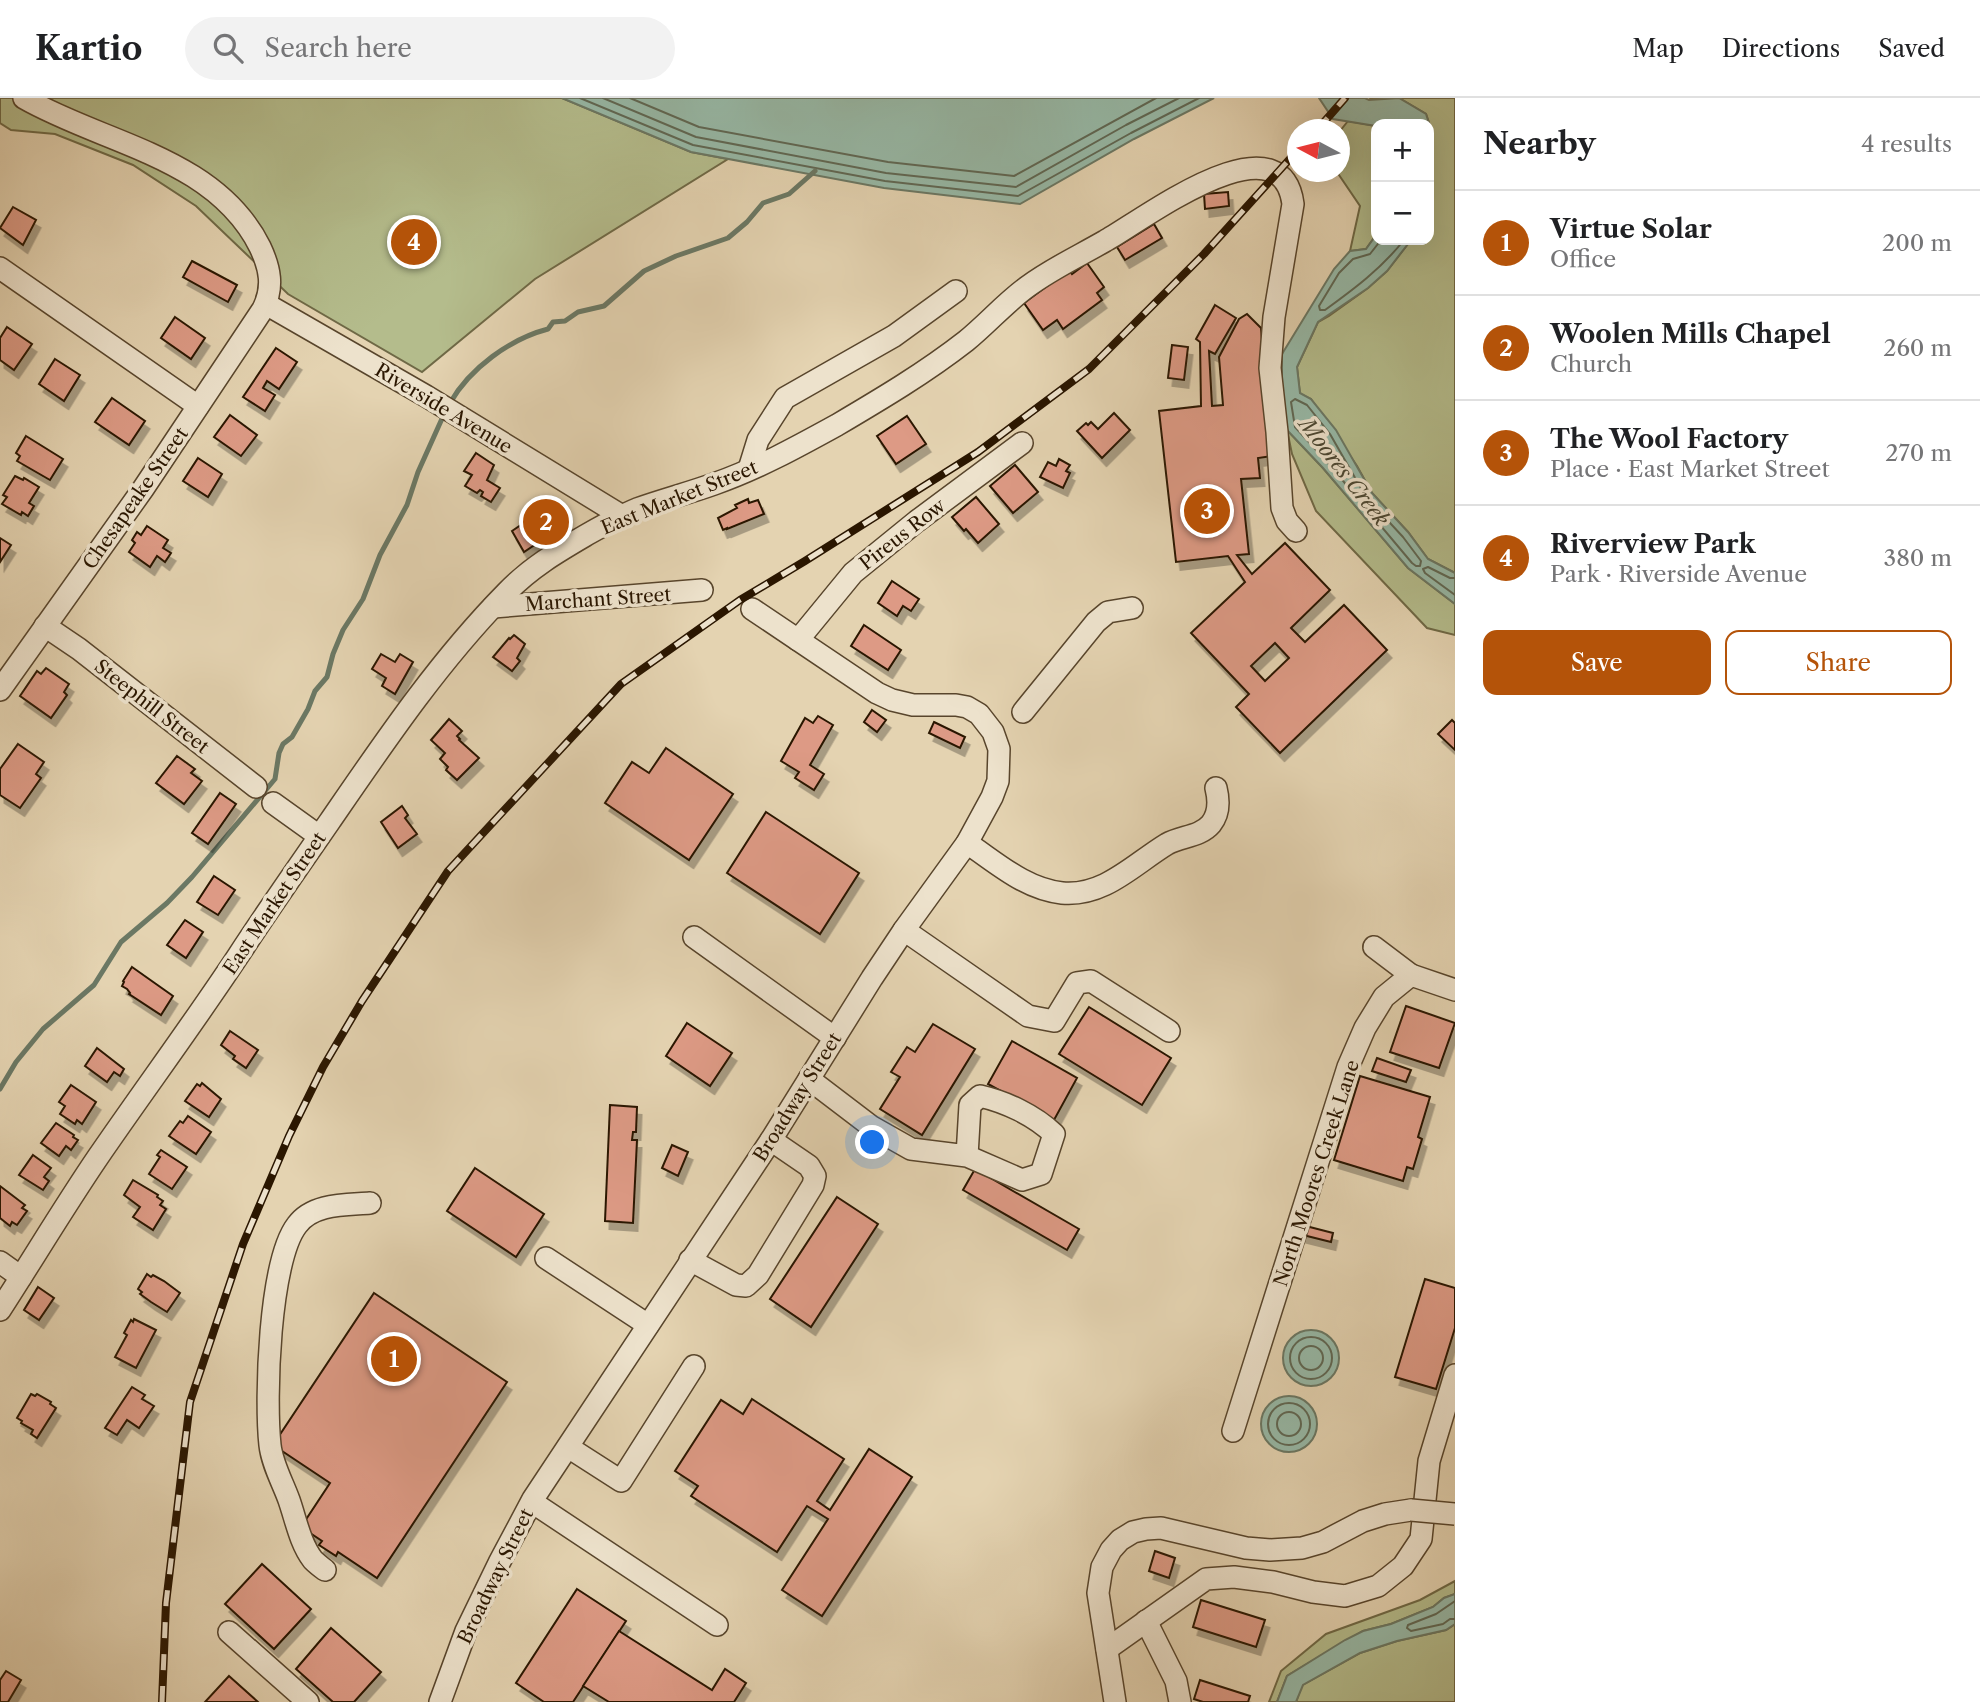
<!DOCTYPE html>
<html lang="en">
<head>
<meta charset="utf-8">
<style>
	body { margin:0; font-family:"Libre Caslon Text",serif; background:#f2f2f2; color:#202124 }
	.controls { position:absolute; right:21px; top:21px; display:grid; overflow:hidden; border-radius:14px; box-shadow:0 7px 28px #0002 }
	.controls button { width:63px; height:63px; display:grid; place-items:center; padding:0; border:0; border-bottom:2px solid #e0e0e0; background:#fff; color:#202124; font:35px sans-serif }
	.compass { position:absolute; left:1287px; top:21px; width:63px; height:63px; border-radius:50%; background:#fff; box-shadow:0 7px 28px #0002; rotate:277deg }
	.you { position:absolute; left:873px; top:1045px; width:24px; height:24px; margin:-18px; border:5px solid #fff; border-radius:50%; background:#1a73e8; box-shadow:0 0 0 10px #1a73e833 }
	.badge { display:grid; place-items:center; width:46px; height:46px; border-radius:50%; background:#b45309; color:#fff; font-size:23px; font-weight:700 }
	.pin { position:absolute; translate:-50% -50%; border:4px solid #fff; box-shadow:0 2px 7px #0006 }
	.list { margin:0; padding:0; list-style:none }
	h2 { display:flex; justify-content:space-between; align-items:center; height:91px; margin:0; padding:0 28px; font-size:30px }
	h2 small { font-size:23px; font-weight:400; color:#757577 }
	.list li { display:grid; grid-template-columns:46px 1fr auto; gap:21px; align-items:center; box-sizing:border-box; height:105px; padding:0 28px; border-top:2px solid #e0e0e0 }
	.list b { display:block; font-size:26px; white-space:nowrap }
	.list p { margin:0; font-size:23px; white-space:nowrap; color:#757577 }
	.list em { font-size:23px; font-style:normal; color:#757577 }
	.actions { display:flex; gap:14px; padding:21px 28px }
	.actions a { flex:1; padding:16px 0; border:2px solid #b45309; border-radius:14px; text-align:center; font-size:24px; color:#b45309 }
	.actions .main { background:#b45309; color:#fff }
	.icon { flex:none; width:38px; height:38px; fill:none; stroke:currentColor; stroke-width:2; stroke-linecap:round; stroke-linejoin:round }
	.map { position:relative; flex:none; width:1455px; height:1604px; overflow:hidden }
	header { display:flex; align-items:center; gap:42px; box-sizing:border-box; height:98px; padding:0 35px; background:#fff; border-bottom:2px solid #e0e0e0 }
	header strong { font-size:33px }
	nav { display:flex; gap:38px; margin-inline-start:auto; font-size:24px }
	.search { width:490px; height:63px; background:#f2f2f2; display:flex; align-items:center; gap:18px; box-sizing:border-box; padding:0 24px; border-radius:38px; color:#757577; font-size:26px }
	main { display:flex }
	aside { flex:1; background:#fff }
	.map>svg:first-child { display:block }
	.green { fill:#b4bc8c; stroke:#6f6946; stroke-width:2 }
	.water { fill:#97b9a7; stroke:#6b7864; stroke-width:2 }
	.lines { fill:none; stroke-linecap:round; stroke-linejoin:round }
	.shore { stroke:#606854; stroke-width:2 }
	.stream { stroke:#6b7864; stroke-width:5 }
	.building { fill:#dd9a85; stroke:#2a1600; stroke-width:2; fill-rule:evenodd; filter:url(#shadow) }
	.minor-casing { stroke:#58452c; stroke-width:24 }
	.minor { stroke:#ede2cc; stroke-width:21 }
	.rail-casing { stroke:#2a1600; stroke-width:8 }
	.rail { stroke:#ede2cc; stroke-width:5; stroke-dasharray:16; stroke-linecap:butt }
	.minor-bridge-casing { stroke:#58452c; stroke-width:24; stroke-linecap:butt }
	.minor-bridge { stroke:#ede2cc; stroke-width:21 }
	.labels { text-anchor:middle; stroke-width:7; stroke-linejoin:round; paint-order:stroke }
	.street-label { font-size:19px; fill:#2a1600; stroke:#ede2cc }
	.water-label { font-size:21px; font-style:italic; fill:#4b4732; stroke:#ede2cc }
</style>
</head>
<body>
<header>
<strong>Kartio</strong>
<div class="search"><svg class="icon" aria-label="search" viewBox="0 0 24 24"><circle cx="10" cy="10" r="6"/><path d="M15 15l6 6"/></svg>Search here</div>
<nav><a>Map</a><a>Directions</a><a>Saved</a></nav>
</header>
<main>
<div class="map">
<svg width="1455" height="1604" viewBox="0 0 1455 1604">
	<defs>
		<filter id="shadow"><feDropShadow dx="4.5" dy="8" stdDeviation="0" flood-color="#0004"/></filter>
	</defs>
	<rect width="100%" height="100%" fill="#e4d3b1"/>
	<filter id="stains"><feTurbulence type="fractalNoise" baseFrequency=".00286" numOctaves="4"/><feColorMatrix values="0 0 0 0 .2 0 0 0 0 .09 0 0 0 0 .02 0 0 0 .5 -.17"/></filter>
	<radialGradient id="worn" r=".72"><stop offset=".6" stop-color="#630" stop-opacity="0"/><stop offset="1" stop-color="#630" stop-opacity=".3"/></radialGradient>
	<g class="green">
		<polygon points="0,0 562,0 691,54 728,61 535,181 422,274 288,196 196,108 133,67 55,36 11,32 0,25"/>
		<polygon points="1371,0 1455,0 1455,475 1428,461 1408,434 1372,395 1357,368 1311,301 1300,296 1297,269 1318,224 1329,218 1368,190 1387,173 1411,142 1429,142 1429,68 1433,37 1426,16 1399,0 1369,2"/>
		<polygon points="1348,23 1376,28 1376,137 1366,151 1350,153 1360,108 1337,74 1339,74 1340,33"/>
		<polygon points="1287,332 1323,370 1408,470 1455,506 1455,537 1427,530 1316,413 1292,356"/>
		<polygon points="1455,1483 1455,1496 1444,1500 1433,1509 1391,1526 1363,1533 1287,1578 1277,1604 1269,1604 1281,1573 1326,1536 1420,1502"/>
		<polygon points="1455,1526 1455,1604 1296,1604 1302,1587 1360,1555 1397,1543 1446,1532"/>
	</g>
	<g class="water">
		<polygon points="562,0 1214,0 1134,41 1020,106 884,90 691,54"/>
		<polygon points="1319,0 1365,0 1369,2 1399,0 1426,16 1433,37 1429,68 1429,26 1376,26 1376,28 1333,21"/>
		<polygon points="1376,137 1376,142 1411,142 1387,173 1368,190 1318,224 1297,269 1300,295 1311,301 1336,332 1372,395 1408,434 1428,461 1455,475 1455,506 1408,470 1323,370 1287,332 1282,294 1282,256 1334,171 1350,153 1366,151"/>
		<circle cx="1311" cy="1260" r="28"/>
		<circle cx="1289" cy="1326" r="28"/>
		<polygon points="1455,1496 1455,1526 1446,1532 1397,1543 1360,1555 1303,1587 1296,1604 1277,1604 1287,1578 1345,1542 1363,1533 1391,1526 1433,1509 1444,1500"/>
	</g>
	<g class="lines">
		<g class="shore">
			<polyline points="580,0 693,47 885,83 1018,98 1131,35 1199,0"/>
			<polyline points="603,0 696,39 886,75 1016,89 1126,27 1179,0"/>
			<polyline points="630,0 699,29 888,64 1014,78 1156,0"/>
			<path d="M1381 142 1370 156 1353 161 1339 175 1319 208 1320 212H1325C1354 191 1381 171 1404 142"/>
			<polygon points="1295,301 1307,307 1330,336 1366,399 1403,439 1421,463 1420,468 1416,468 1412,465 1328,365 1295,329 1291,304"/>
			<polyline points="1455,480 1450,480 1428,469 1423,471 1425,475 1455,497"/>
			<circle cx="1311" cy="1260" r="21"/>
			<circle cx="1311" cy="1260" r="12"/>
			<circle cx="1289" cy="1326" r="21"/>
			<circle cx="1289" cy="1326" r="12"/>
			<polyline points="1455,1503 1436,1516 1408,1527 1407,1530 1411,1533 1443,1526 1450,1521 1455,1521"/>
		</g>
		<g class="stream">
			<path d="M450 305C470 270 510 241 548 231L553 224 565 223 578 214 604 208 644 173 676 158 728 140 747 124 763 105 789 96 815 73"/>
			<polyline points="0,991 16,964 43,931 94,887 121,844 167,805 192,779 275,681 279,655 283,646 292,639 308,611 315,593 327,579 333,556 343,532 363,501 380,457 407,407 418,374 445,314"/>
		</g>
	</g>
	<g class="building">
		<polygon points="1228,94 1229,108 1205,111 1204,96"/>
		<polygon points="13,109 36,122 23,147 0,130"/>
		<polygon points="1154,126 1162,140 1125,162 1117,149"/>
		<polygon points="192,163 237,187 228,204 183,179"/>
		<polygon points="1087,165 1104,189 1097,195 1102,202 1063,231 1057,222 1043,232 1024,205 1069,172 1072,176"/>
		<path d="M1215 207 1236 220 1215 256 1209 253 1212 308 1223 307 1219 259 1239 221 1247 216 1261 230 1272 358 1258 360 1260 380 1241 381 1249 456 1237 457 1252 476 1285 445 1330 492 1291 530 1305 544 1344 507 1387 552 1280 655 1236 609 1249 596 1191 535 1245 484 1228 458 1176 464 1159 313 1201 308 1200 244 1196 241ZM1275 545 1289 560 1265 583 1251 568Z"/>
		<polygon points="175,219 205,240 191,261 161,240"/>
		<polygon points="7,229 32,246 14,272 0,262 0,240"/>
		<polygon points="1172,247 1188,249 1184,282 1168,280"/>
		<polygon points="276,250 297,264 279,291 267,283 263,290 275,297 265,313 243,299"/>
		<polygon points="55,261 80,277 64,303 39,286"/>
		<polygon points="112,300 145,323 129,347 95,324"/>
		<polygon points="1114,315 1130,332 1102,360 1077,333 1086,325 1088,327 1091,324 1098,331"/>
		<polygon points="230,317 257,337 241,358 214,339"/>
		<polygon points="907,318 926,346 896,366 877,338"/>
		<polygon points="26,338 63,361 50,382 17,363 20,358 16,355"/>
		<polygon points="476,355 494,367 487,382 500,390 491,404 481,398 483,394 480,392 477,395 465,388 472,377 464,373"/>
		<polygon points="198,360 222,376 208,399 183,383"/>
		<polygon points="1059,361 1070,367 1066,373 1070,375 1063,390 1040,379 1048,364 1056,368"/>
		<polygon points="1015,367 1038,394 1013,415 990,388"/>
		<polygon points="15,378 23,382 24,380 39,389 29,405 34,408 28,418 22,414 21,417 2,406 7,399 3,397"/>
		<polygon points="976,399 999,426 978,445 966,431 964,433 952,419"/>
		<polygon points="548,400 567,428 557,438 555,434 548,438 545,434 533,441 536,446 524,454 512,433 534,418 530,412"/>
		<polygon points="748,401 749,405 758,402 764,416 727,431 727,430 723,432 718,420 737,410 735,407"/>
		<polygon points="147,428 168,442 163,450 171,455 165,464 157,458 150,469 129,454 135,445 132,442 137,434 141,437"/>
		<polygon points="0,440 11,447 0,464"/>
		<polygon points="892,483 919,501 911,513 903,508 897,518 878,505"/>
		<polygon points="864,527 901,552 888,572 851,548"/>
		<polygon points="514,537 525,546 517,560 520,563 512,573 493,559 509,540 510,541"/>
		<polygon points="381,556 395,564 400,556 413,564 395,596 382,588 386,580 372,571"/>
		<polygon points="46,570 69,586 64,594 67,597 51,620 20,598 37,573 41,576"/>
		<polygon points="872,612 886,622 877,634 864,624"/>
		<polygon points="818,618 833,627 810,667 824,676 814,692 795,680 799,674 781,663 805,620 813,625"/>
		<polygon points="449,621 462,633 457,638 460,641 459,642 479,660 457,682 446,672 448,669 440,661 445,655 431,642"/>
		<polygon points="1452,622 1455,625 1455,652 1438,636"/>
		<polygon points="934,624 965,639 960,650 929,635"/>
		<polygon points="18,646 44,664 36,676 41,680 20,710 0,697 0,671"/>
		<polygon points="666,650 733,696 689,762 605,705 632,664 649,675"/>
		<polygon points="177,658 195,671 191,675 202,683 184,706 156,685"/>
		<polygon points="220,695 236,706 208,746 192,735"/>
		<polygon points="402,708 408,717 405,720 417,736 398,750 381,724"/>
		<polygon points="766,714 859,775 820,836 727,775"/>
		<polygon points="214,778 235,792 218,817 197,804"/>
		<polygon points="185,822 203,834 186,860 167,847"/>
		<polygon points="132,869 173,898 161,917 129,896 130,895 127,891 122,888 124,884 123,883"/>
		<polygon points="1406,908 1455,925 1439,970 1390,954"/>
		<polygon points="1089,909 1171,960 1142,1007 1059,956"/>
		<polygon points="687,925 732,955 710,988 666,958"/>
		<polygon points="933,926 975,951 922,1037 880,1011 900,979 891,974 907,949 915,954"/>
		<polygon points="230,933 258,952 246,970 233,961 235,958 221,947"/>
		<polygon points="1012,943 1077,980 1054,1022 988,986"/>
		<polygon points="97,950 124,971 120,978 114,974 107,984 85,968"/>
		<polygon points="1377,960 1411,972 1406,984 1372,973"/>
		<polygon points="1360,978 1430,999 1418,1039 1422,1041 1413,1071 1407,1069 1403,1083 1334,1062"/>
		<polygon points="202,985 221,1001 209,1019 185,1003 197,986 200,988"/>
		<polygon points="71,987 96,1004 82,1026 77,1022 75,1026 60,1016 65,1008 59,1004"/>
		<polygon points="610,1007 637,1009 636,1034 633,1034 632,1042 637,1042 633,1125 605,1123"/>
		<polygon points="188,1018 211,1034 196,1056 169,1038 180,1023 183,1025"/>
		<polygon points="56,1025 74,1037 73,1039 78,1042 71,1052 66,1048 59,1058 41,1045"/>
		<polygon points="672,1047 688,1054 678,1078 662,1070"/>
		<polygon points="161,1052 187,1069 172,1091 149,1076 160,1059 157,1057"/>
		<polygon points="33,1057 51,1070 44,1079 49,1083 43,1092 19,1077"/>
		<polygon points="475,1070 544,1116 516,1159 447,1113"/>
		<polygon points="975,1071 1079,1131 1067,1152 963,1092"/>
		<polygon points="133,1082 158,1097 157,1099 163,1103 160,1107 166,1111 153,1132 133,1119 140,1109 124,1097"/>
		<polygon points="0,1088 25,1107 22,1110 27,1113 17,1127 12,1124 10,1128 0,1120"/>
		<polygon points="837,1099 878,1126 811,1229 770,1201"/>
		<polygon points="1302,1127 1333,1135 1331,1144 1299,1136"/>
		<polygon points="147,1176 151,1179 153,1177 164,1183 180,1195 167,1214 151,1204 140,1196 142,1194 138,1191"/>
		<polygon points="1425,1181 1455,1190 1455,1230 1436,1291 1395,1279"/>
		<polygon points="38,1189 54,1200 39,1222 24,1212"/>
		<polygon points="374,1195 507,1284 377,1480 338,1454 336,1458 319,1447 322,1443 301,1429 330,1385 273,1347"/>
		<polygon points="134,1221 156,1232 136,1270 115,1259 127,1237 124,1235 131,1222 133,1224"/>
		<polygon points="132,1289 145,1297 142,1301 154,1308 139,1330 127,1322 117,1337 105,1330"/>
		<polygon points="31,1296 35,1298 37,1296 51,1304 50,1306 56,1310 37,1340 31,1336 33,1332 21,1325 22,1323 17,1320"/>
		<polygon points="752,1301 844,1361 817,1403 830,1412 869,1351 912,1379 822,1518 782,1492 828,1421 807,1408 777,1454 691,1398 698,1388 675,1373 721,1302 743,1316"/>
		<polygon points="1155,1453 1175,1460 1169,1480 1149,1473"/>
		<polygon points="262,1466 311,1511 274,1551 225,1506"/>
		<polygon points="577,1491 626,1523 573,1604 544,1604 516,1585"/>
		<polygon points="1201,1502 1265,1522 1256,1549 1193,1529"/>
		<polygon points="331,1530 381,1574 354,1604 333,1604 296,1571"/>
		<polygon points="619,1533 712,1592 725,1571 746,1585 734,1604 609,1604 583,1588"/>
		<polygon points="6,1573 21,1582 8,1604 0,1604 0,1582"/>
		<polygon points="229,1578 258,1604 205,1604"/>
		<polygon points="1200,1582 1250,1598 1248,1604 1203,1604 1194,1601"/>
	</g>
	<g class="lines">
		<defs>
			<g id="minor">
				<polyline points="0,170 198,308"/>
				<polyline points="266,206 426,298 622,418"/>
				<polyline points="749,371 758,342 785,300 894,238 956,193"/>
				<polyline points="493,509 702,492"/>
				<polyline points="45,528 79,551 256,689"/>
				<polyline points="798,542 853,475 917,423 1022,345"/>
				<path d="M0 592 143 391 263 211C274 189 270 170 260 149 215 59 104 46 24 0"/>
				<polyline points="1023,614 1096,524 1108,514 1132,510"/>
				<polyline points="273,705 319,738"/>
				<path d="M967 745C997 765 1025 791 1062 795 1104 799 1134 766 1167 746 1181 738 1200 739 1211 726 1219 716 1219 702 1216 690"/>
				<polyline points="904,832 1028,918 1054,923 1077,885 1091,883 1169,933"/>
				<polyline points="694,839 835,940"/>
				<polyline points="1374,849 1411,877"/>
				<path d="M809 981 872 1029 911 1051 967 1058 1022 1082 1041 1076 1054 1036C1034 1017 1006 1004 980 998L970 1007 967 1058"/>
				<polyline points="546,1160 648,1227"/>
				<polyline points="690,1162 736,1187 746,1188 758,1177 813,1087 815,1078 809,1068 771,1042"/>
				<polyline points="0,1164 21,1179"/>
				<path d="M0 1212C33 1161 64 1109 98 1059 144 992 193 926 238 858 268 812 299 768 330 723 385 643 439 563 507 494 531 469 559 453 588 436 604 427 620 418 637 411 662 402 689 395 714 386 757 371 797 349 837 327 881 301 925 275 966 243 987 226 1005 205 1027 189 1051 171 1079 158 1105 143 1140 124 1281 15 1293 106L1274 219 1270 270 1277 334 1282 410 1287 423 1296 433"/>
				<polyline points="1233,1333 1348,969 1365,930 1384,899 1411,877 1455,892"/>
				<polyline points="568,1349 621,1383 694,1268"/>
				<polyline points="532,1404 717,1527"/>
				<path d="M325 1472C321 1469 316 1465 313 1462 300 1445 296 1422 289 1402 283 1385 272 1366 270 1347 265 1301 269 1163 297 1127 313 1105 346 1107 370 1105"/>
				<polyline points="1146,1523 1176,1583 1180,1604"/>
				<polyline points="229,1534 308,1604"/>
				<polyline points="1107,1551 1206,1481 1234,1479 1273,1484 1313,1494 1345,1498 1378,1488 1403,1468 1421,1441 1429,1363 1455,1277"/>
				<polyline points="440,1604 466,1533 499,1465 533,1401 771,1042 872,880 904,832 967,745 992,699 998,683 999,651 993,634 979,616 967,609 956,607 913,607 892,602 877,595 752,511"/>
				<polyline points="1115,1604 1098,1495 1102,1469 1111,1452 1120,1442 1133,1434 1146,1431 1161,1430 1246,1450 1270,1452 1302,1450 1323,1444 1363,1423 1385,1416 1411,1412"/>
			</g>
		</defs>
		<use href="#minor" class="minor-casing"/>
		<use href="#minor" class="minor"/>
		<defs>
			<g id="rail">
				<polyline points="1317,32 1345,0"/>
				<polyline points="162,1604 166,1505 190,1304 243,1146 289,1038 323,969 362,903 448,773 621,586 740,502 805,463 978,354 1089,271 1204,156 1297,53"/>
			</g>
		</defs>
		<use href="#rail" class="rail-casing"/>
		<use href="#rail" class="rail"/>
		<defs>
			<polyline id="minor-bridge" points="1411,1412 1455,1416"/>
		</defs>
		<use href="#minor-bridge" class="minor-bridge-casing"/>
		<use href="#minor-bridge" class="minor-bridge"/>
	</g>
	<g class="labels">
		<g class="street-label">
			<text transform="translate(444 310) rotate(31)" y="7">Riverside Avenue</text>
			<text transform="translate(679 399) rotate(-22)" y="7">East Market Street</text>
			<text transform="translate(135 400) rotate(-55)" y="7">Chesapeake Street</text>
			<text transform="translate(902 436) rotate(-38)" y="7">Pireus Row</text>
			<text transform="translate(598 501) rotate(-4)" y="7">Marchant Street</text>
			<text transform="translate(152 608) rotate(38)" y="7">Steephill Street</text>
			<text transform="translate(274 805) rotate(-56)" y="7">East Market Street</text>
			<text transform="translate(797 999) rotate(-58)" y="7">Broadway Street</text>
			<text transform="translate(1316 1075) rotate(-72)" y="7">North Moores Creek Lane</text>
			<text transform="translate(495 1478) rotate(-64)" y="7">Broadway Street</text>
		</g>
		<g class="water-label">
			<text transform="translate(1344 374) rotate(52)" y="7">Moores Creek</text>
		</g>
	</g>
	<rect width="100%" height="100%" filter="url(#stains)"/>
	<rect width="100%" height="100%" fill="url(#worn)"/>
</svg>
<div class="controls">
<button>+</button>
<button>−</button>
</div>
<svg class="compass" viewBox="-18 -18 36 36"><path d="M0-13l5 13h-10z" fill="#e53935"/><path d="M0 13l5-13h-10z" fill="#757577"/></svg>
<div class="you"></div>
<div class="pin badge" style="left:394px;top:1261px">1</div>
<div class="pin badge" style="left:546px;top:424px">2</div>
<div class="pin badge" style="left:1207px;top:413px">3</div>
<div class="pin badge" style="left:414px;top:144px">4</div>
</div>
<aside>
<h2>Nearby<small>4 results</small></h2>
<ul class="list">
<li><span class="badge">1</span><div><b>Virtue Solar</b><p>Office</p></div><em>200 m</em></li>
<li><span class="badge">2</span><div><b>Woolen Mills Chapel</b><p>Church</p></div><em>260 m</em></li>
<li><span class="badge">3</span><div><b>The Wool Factory</b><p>Place · East Market Street</p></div><em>270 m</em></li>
<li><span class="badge">4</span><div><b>Riverview Park</b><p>Park · Riverside Avenue</p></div><em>380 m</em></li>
</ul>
<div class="actions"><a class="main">Save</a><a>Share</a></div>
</aside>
</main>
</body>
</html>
